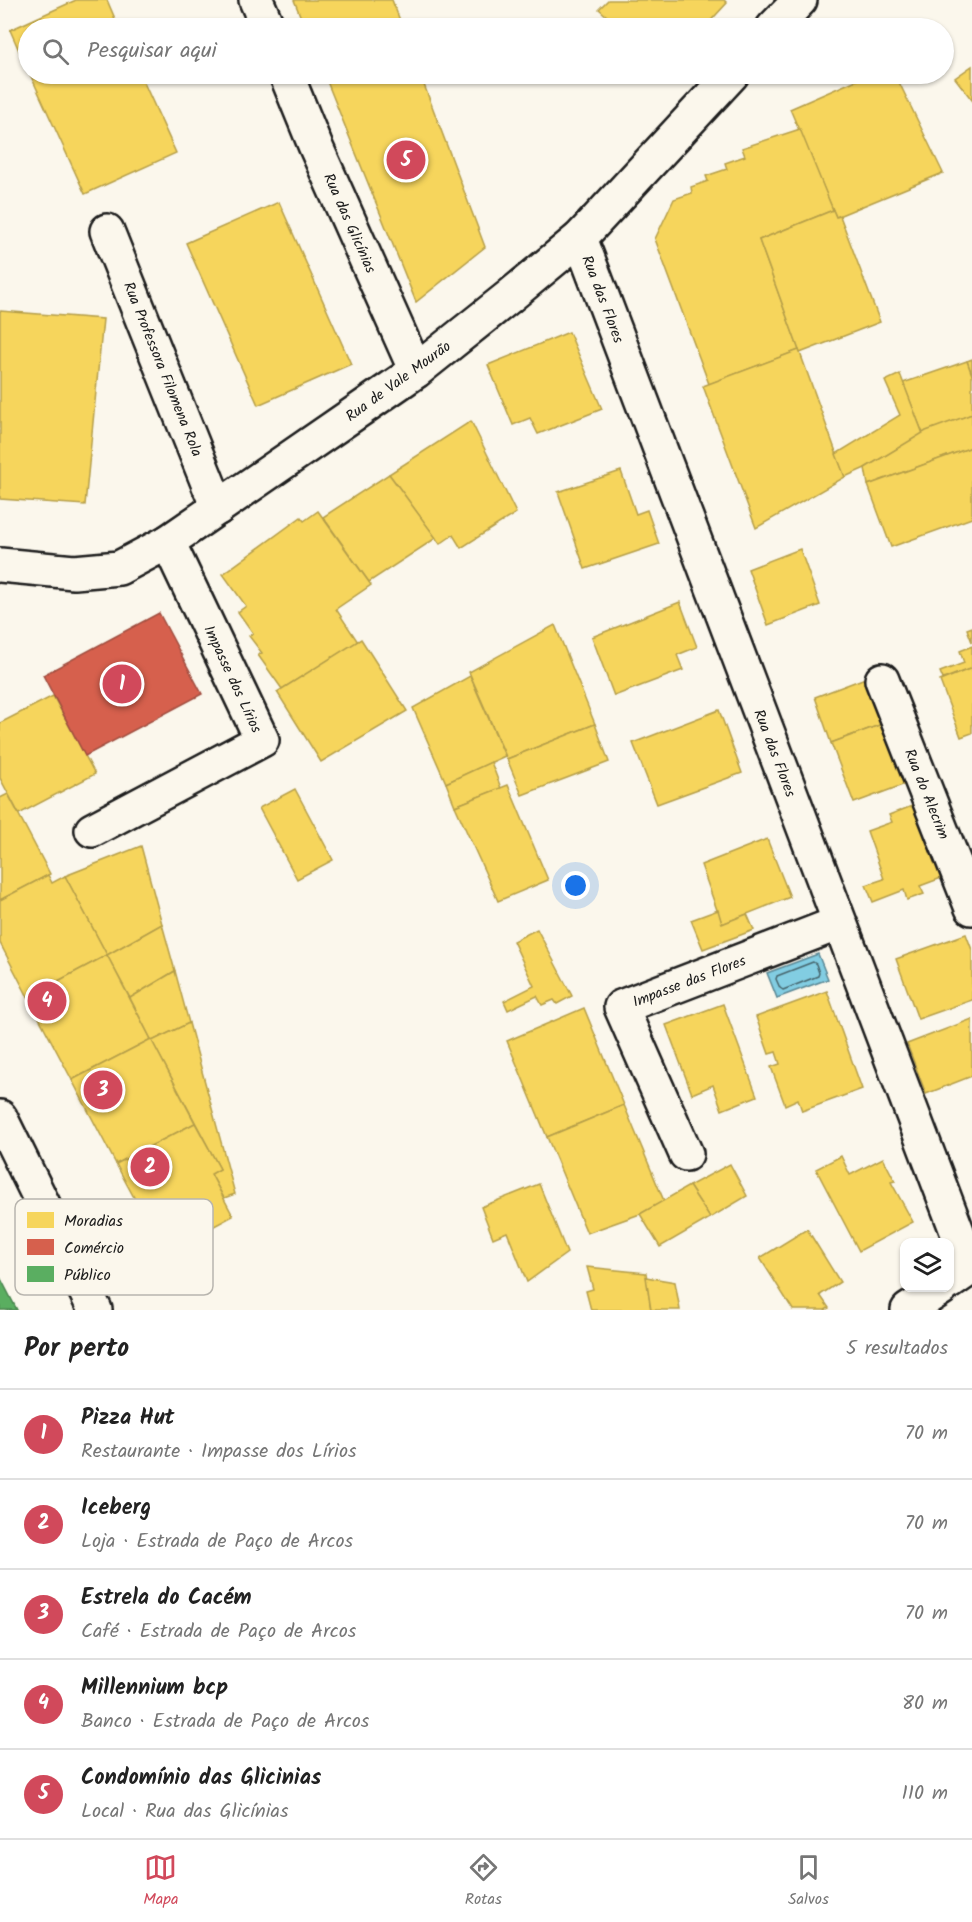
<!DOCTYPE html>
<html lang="pt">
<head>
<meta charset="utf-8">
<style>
	body { margin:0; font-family:Kalam,sans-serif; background:#f6f6f6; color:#222 }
	.controls { position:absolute; right:18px; bottom:18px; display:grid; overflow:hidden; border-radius:12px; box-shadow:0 2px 4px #0004 }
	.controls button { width:54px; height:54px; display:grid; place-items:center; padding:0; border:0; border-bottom:2px solid #e0e0e0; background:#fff; color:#222; font:30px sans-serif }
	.you { position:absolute; left:576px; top:886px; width:21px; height:21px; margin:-15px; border:4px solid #fff; border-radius:50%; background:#1a73e8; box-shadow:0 0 0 9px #1a73e833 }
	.badge { display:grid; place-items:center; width:39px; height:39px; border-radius:50%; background:#d1495b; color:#fff; font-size:20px; font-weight:700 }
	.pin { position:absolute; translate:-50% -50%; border:3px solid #fff; box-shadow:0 2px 6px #0006 }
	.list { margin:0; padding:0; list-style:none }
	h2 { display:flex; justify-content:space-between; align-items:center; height:78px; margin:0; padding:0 24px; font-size:26px }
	h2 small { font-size:20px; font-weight:400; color:#767676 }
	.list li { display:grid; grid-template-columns:39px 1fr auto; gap:18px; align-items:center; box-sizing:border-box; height:90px; padding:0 24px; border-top:2px solid #e0e0e0 }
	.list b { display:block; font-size:22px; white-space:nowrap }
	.list p { margin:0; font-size:20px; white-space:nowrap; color:#767676 }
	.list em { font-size:20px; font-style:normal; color:#767676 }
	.icon { flex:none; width:33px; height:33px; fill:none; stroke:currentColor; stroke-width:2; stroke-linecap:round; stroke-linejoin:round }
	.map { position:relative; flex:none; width:972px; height:1310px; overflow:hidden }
	.search { position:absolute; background:#fff; box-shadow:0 2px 4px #0004; left:18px; right:18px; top:18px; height:66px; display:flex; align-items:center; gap:15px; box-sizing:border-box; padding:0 21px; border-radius:33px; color:#767676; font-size:22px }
	.sheet { height:528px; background:#fff }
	nav { display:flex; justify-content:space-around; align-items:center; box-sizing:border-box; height:84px; border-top:2px solid #e0e0e0; background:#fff; font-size:16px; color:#767676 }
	nav a { display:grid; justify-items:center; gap:3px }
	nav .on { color:#d1495b }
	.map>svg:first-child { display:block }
	.water { fill:#82cde2; stroke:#598693; stroke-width:1.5 }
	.homes { fill:#f6d55c; stroke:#b59e49; stroke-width:1.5 }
	.shops { fill:#d6604d; stroke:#9e4c3e; stroke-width:1.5 }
	.public { fill:#5aae61; stroke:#47824c; stroke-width:1.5 }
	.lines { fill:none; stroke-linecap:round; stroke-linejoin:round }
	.shore { stroke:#45636b; stroke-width:1.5 }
	.street-casing { stroke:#1c1c1c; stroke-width:38 }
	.secondary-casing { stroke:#1c1c1c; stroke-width:38 }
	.street { stroke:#fbf7ec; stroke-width:33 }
	.secondary { stroke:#fbf7ec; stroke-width:33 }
	.labels { text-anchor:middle; stroke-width:6; stroke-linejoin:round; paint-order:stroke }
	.street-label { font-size:15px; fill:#1c1c1c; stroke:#fbf7ec }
	.key { fill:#fbf7ec; stroke:#b8b5ae; stroke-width:1.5 }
	.key-label { font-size:16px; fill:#1c1c1c }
</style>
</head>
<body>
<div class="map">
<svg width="972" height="1310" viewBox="0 0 972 1310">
	<rect width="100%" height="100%" fill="#fbf7ec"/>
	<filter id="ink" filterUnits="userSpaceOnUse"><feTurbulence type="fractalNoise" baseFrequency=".0167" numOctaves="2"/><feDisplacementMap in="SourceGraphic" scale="12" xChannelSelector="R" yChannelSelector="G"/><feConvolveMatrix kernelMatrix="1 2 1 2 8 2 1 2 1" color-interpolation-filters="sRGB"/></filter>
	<g filter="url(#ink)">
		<polygon class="water" points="818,954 828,979 777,998 767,973"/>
		<g class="homes">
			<polygon points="76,0 107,0 119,28 28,28 28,71 10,30"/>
			<polygon points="294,0 392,0 403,28 305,28"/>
			<polygon points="608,0 724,0 727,3 704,28 620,28 599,9"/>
			<polygon points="972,66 972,100 955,78"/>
			<polygon points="30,74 140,74 176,153 85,194"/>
			<polygon points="324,74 420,74 485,247 416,302"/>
			<polygon points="870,74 895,74 943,173 836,217 790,109"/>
			<polygon points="800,129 833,210 759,240 799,350 709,384 655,239 674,199 692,193 691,187 708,181 706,176 727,169 725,163 745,156 742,148"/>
			<polygon points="279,202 351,364 258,405 186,243"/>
			<polygon points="833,210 836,217 840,216 880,322 800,353 759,240"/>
			<polygon points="0,311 103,319 85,505 0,499"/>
			<polygon points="569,332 602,409 538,434 530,418 513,425 488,365"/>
			<polygon points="799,350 845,477 756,528 703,386"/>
			<polygon points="972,359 972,375 967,361"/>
			<polygon points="967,361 972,375 972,414 923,434 903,383"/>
			<polygon points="900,374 923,434 865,468 845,477 836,454 900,415 885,381"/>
			<polygon points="972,414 972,447 868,485 865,468 926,431"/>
			<polygon points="471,421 516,513 461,548 453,535 440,544 389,474"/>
			<polygon points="972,447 972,518 891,547 868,485"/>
			<polygon points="621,471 636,514 647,510 659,544 585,569 558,492"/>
			<polygon points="389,474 436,538 369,582 323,517"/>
			<polygon points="318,511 371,585 336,609 358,642 282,689 258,655 262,653 249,636 253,633 238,612 246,606 223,574 301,517 304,521"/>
			<polygon points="800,549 820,605 768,625 748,569"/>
			<polygon points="680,602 697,647 677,655 683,670 614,696 592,637"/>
			<polygon points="555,625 595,724 507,759 469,672"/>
			<polygon points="972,627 972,642 967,629"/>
			<polygon points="361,639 407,711 321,762 277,692"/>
			<polygon points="972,646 972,668 943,679 940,672 964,663 960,651"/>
			<polygon points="972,668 972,733 961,737 940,681"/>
			<polygon points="470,676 505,756 446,783 413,708"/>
			<polygon points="868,677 885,723 831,743 815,697"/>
			<polygon points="53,696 95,774 19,814 0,778 0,723"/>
			<polygon points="719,710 742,773 657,804 633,743"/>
			<polygon points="885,723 908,783 854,803 831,743"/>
			<polygon points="595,724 609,762 522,795 507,759"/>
			<polygon points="491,762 501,788 455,806 446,783"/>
			<polygon points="508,785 548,880 498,901 455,806"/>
			<polygon points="295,789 333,860 297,879 259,808"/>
			<polygon points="8,794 50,874 0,900 0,798"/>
			<polygon points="917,804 944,877 920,886 924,894 907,900 904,890 873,902 866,885 884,879 867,831 892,822 889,815"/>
			<polygon points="767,839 790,897 722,924 701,865"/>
			<polygon points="141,846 162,924 107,955 65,876"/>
			<polygon points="48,875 52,883 65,876 107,955 28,997 0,943 0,900"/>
			<polygon points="718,910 722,924 747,914 754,930 703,949 691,920"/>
			<polygon points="162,924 175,971 130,998 107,955"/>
			<polygon points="537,929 572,996 557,1004 554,1000 542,1005 537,996 508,1010 504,1001 534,986 513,941"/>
			<polygon points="966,934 972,950 972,1000 918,1019 896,959"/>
			<polygon points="107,955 151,1039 72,1080 28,997"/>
			<polygon points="175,971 189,1023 152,1041 130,998"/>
			<polygon points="827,991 862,1089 802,1111 798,1099 785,1105 771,1067 780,1064 776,1052 769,1054 756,1017"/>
			<polygon points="723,1004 757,1096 722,1110 713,1085 692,1094 666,1025"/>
			<polygon points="584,1008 624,1105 547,1137 507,1041"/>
			<polygon points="972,1019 972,1076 926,1094 907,1044"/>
			<polygon points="189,1023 235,1194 224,1198 211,1174 220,1169 152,1041"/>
			<polygon points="151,1039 195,1123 116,1164 72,1080"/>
			<polygon points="624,1105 664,1201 640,1214 587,1233 547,1137"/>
			<polygon points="195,1123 220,1169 211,1174 233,1216 164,1253 116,1164"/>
			<polygon points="841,1156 850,1175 883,1158 895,1181 891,1182 913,1222 859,1251 816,1169"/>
			<polygon points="730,1164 747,1196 710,1218 689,1186"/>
			<polygon points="539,1184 567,1253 527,1282 507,1232 493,1238 481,1207"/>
			<polygon points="689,1186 710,1218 660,1247 640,1214"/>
			<polygon points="807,1229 840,1282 820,1295 829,1308 825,1310 793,1310 760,1258"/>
			<polygon points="587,1267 646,1273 651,1310 591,1310 586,1291 593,1289"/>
			<polygon points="646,1277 675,1282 680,1310 651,1310"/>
		</g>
		<polygon class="shops" points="159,613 202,694 85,756 43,675"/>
		<polygon class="public" points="0,1277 17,1310 0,1310"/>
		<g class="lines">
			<polygon class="shore" points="813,962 816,964 819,973 818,976 783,990 780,988 776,979 777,976"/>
			<defs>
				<g id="street">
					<polyline points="256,0 268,28"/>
					<polyline points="773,28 800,0"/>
					<polyline points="286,74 315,145 416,371"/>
					<polyline points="107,231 218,508"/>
					<polyline points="580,238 971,1268"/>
					<polyline points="0,565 74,572 119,568 168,542 416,371 510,296 580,238 732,74"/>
					<polyline points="882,680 972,908"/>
					<polyline points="92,830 262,740 168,542"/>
					<polyline points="686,1154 621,1007 839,923"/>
				</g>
				<g id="secondary">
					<polyline points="0,1117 95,1310"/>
					<polyline points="950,1282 972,1267"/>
					<polyline points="908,1310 942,1288"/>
				</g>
			</defs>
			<use href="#street" class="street-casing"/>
			<use href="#secondary" class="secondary-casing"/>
			<use href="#street" class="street"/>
			<use href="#secondary" class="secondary"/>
		</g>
	</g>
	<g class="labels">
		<g class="street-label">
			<text transform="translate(350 223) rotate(66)" y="5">Rua das Glicínias</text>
			<text transform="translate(603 299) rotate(69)" y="5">Rua das Flores</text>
			<text transform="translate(163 369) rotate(68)" y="5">Rua Professora Filomena Rola</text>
			<text transform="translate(398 381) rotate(-36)" y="5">Rua de Vale Mourão</text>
			<text transform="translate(233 679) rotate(65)" y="5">Impasse dos Lírios</text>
			<text transform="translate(775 753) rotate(69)" y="5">Rua das Flores</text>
			<text transform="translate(927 794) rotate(68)" y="5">Rua do Alecrim</text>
			<text transform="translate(689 981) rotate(-21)" y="5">Impasse das Flores</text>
		</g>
	</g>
	<rect x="15" y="1199" width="198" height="96" rx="9" class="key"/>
	<rect x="27" y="1212" width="27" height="16" fill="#f6d55c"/>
	<rect x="27" y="1239" width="27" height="16" fill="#d6604d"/>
	<rect x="27" y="1266" width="27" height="16" fill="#5aae61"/>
	<g class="key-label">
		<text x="64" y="1226">Moradias</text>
		<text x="64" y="1253">Comércio</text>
		<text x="64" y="1280">Público</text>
	</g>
</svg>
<div class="controls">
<button><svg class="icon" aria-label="layers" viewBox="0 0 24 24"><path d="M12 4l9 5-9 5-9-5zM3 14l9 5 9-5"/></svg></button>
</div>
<div class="you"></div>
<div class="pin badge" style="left:122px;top:684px">1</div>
<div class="pin badge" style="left:150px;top:1167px">2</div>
<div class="pin badge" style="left:103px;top:1090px">3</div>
<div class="pin badge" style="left:47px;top:1001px">4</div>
<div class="pin badge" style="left:406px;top:160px">5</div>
<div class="search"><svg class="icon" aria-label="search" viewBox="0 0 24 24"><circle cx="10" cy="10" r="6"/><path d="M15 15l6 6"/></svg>Pesquisar aqui</div>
</div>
<section class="sheet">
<h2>Por perto<small>5 resultados</small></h2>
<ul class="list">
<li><span class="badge">1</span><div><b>Pizza Hut</b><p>Restaurante · Impasse dos Lírios</p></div><em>70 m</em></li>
<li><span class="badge">2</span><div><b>Iceberg</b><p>Loja · Estrada de Paço de Arcos</p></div><em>70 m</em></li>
<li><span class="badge">3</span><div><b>Estrela do Cacém</b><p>Café · Estrada de Paço de Arcos</p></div><em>70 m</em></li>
<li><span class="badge">4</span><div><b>Millennium bcp</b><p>Banco · Estrada de Paço de Arcos</p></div><em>80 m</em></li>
<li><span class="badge">5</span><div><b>Condomínio das Glicinias</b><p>Local · Rua das Glicínias</p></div><em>110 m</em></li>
</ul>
</section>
<nav>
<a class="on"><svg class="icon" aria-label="map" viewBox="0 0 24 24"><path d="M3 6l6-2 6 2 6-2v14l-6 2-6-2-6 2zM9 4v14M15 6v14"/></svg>Mapa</a>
<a><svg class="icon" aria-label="directions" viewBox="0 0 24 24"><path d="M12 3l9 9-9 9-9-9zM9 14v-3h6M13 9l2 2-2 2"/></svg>Rotas</a>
<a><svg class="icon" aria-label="saved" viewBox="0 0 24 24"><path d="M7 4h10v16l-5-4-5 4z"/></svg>Salvos</a>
</nav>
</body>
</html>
